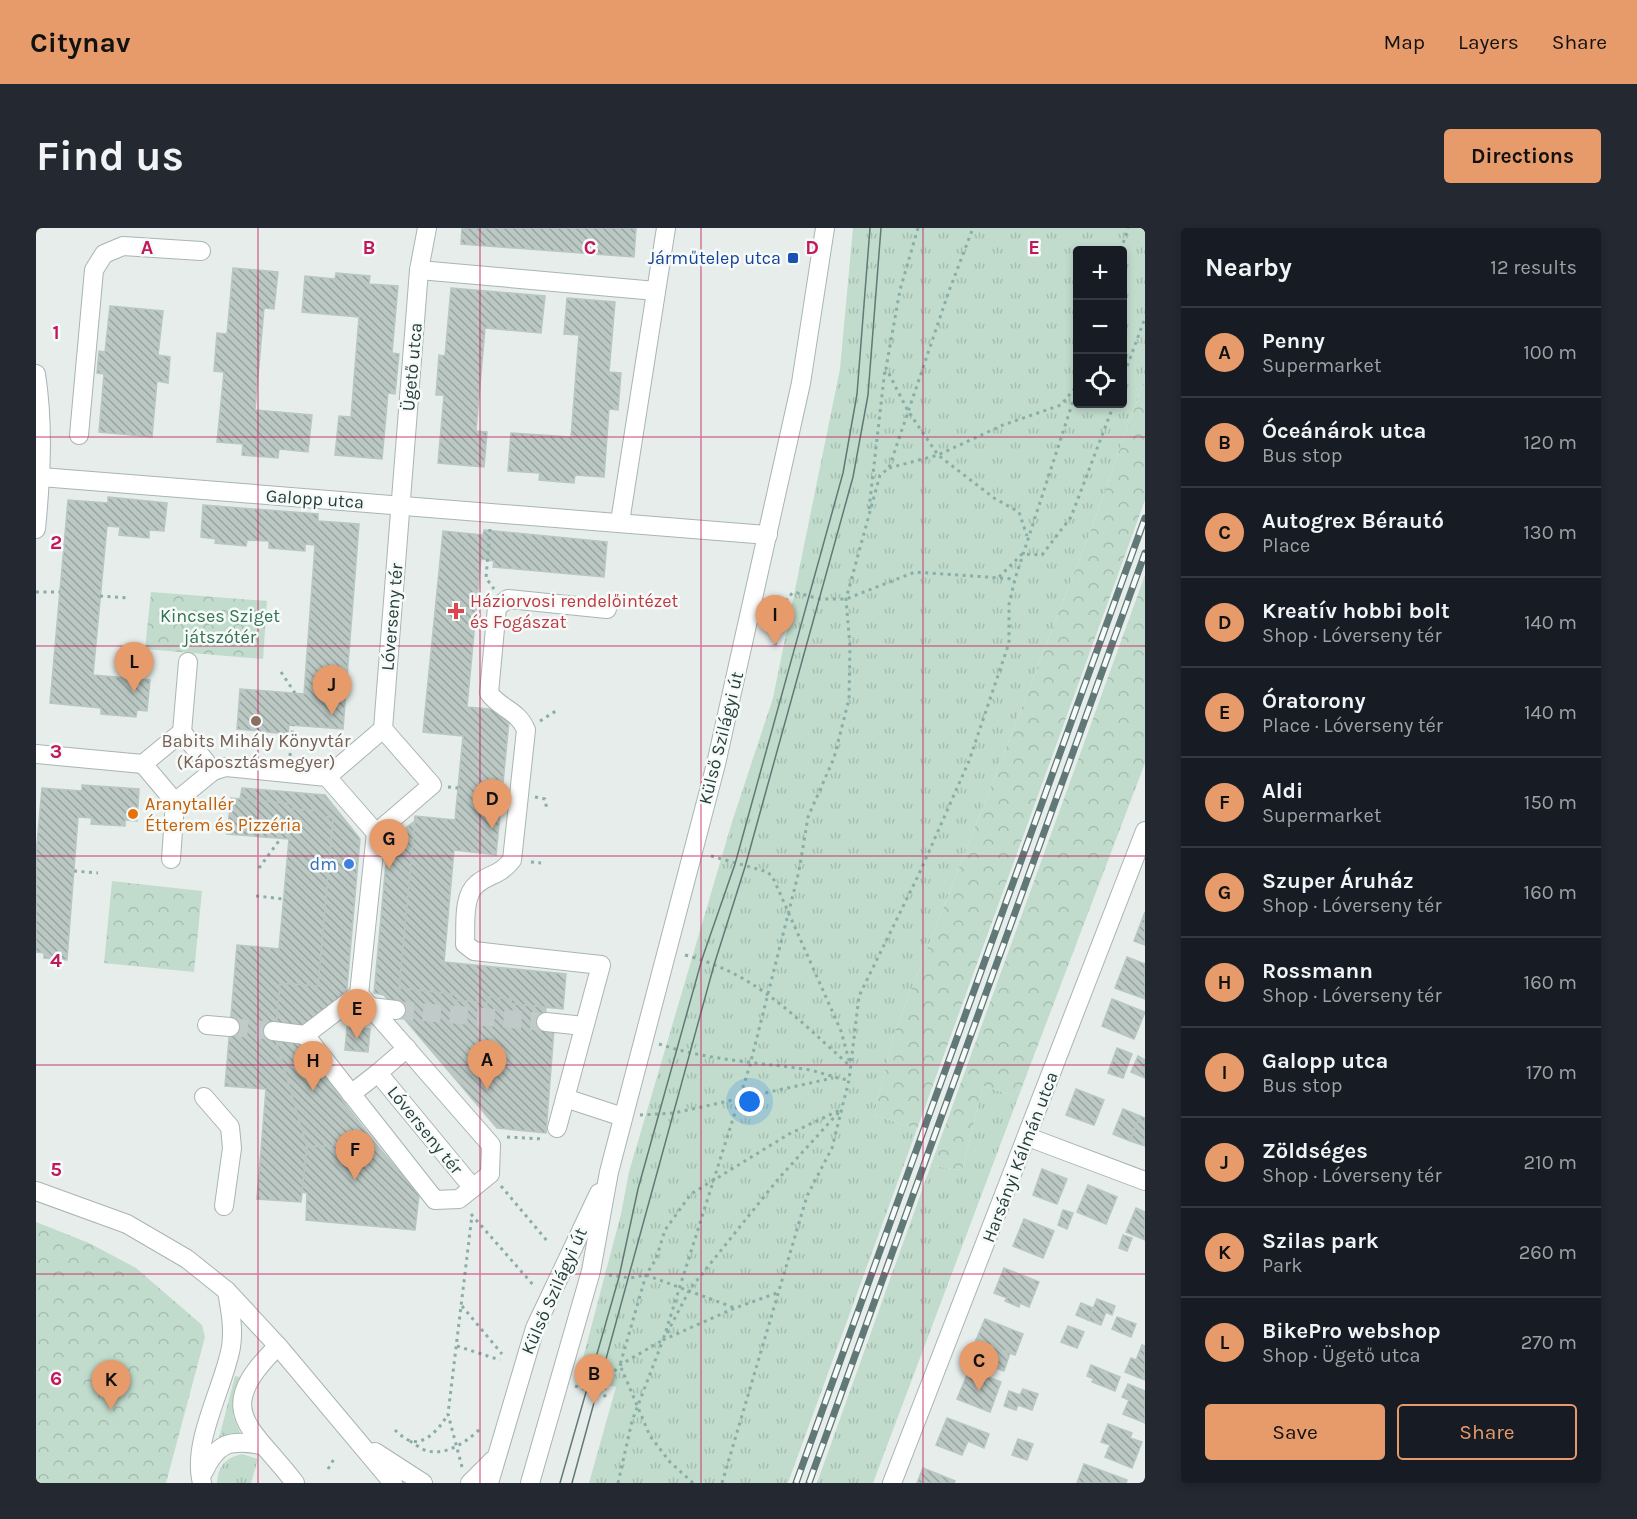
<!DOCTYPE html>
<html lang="en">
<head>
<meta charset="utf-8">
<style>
	body { margin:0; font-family:Karla,sans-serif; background:#242831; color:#f1f3f6 }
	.controls { position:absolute; right:18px; top:18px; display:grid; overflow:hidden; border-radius:6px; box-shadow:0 3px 9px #0003 }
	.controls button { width:54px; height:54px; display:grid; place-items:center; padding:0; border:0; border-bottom:2px solid #363941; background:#171b24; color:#f1f3f6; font:30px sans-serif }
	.you { position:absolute; left:714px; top:874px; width:21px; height:21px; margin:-15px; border:4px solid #fff; border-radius:50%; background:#1a73e8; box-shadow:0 0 0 9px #1a73e833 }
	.badge { display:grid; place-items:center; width:39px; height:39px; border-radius:50%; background:#e79b6a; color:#111; font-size:20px; font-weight:700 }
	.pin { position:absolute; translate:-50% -50px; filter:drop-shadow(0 2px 3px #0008) }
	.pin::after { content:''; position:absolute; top:32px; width:21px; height:18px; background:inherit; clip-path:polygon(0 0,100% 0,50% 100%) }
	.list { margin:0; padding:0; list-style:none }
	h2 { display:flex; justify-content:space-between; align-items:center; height:78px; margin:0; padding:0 24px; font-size:26px }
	h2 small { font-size:20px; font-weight:400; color:#9ea1a6 }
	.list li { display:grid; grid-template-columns:39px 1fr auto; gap:18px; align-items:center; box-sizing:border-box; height:90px; padding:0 24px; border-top:2px solid #363941 }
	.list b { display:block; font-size:22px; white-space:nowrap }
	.list p { margin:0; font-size:20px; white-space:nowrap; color:#9ea1a6 }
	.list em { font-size:20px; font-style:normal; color:#9ea1a6 }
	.actions { display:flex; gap:12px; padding:18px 24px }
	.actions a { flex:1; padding:14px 0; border:2px solid #e79b6a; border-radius:6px; text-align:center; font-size:21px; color:#e79b6a }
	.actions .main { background:#e79b6a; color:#111 }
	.icon { flex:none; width:33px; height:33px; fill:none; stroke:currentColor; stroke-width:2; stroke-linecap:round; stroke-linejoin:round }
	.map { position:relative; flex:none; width:1109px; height:1255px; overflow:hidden; border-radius:6px }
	header { display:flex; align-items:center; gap:36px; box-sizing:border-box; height:84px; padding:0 30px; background:#e79b6a; color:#111 }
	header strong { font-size:28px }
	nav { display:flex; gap:33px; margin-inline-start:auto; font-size:21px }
	.intro { display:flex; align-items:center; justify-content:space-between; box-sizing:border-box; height:144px; padding:0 36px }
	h1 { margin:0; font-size:42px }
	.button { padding:15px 27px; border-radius:6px; background:#e79b6a; color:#111; font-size:21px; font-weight:700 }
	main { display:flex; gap:36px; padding:0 36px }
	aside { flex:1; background:#171b24; border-radius:6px; box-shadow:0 3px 9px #0003 }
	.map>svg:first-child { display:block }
	.grass { fill:url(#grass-tufts); fill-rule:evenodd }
	.forest { fill:url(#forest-crowns) }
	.building { fill:url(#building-back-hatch); stroke:#b8c7c3; stroke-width:1.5 }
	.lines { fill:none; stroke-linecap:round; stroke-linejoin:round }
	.minor-tunnel { stroke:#c0cac8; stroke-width:18; stroke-dasharray:18 9; stroke-linecap:butt }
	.minor-casing { stroke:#a9b5b3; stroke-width:20 }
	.path { stroke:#89aea8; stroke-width:3; stroke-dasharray:3 4.5; stroke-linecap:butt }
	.minor { stroke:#fff; stroke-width:18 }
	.tram { stroke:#617976; stroke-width:1.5 }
	.rail-casing { stroke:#617976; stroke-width:7 }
	.rail { stroke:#f6faf8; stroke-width:4.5; stroke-dasharray:14; stroke-linecap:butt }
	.grid { fill:none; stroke:#c2185b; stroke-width:1.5; stroke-opacity:0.55 }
	.transit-dot { fill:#1a4fb4; stroke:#f6faf8; stroke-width:2 }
	.health-dot { fill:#e0444e; stroke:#f6faf8; stroke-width:2 }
	.education-dot { fill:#8d6e63; stroke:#f6faf8; stroke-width:2 }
	.food-dot { fill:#e8710a; stroke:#f6faf8; stroke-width:2 }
	.shop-dot { fill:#3f7fe0; stroke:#f6faf8; stroke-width:2 }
	.labels { text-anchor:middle; stroke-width:5; stroke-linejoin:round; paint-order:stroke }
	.transit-label { font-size:18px; fill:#164399; stroke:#f6faf8; text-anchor:end }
	.street-label { font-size:18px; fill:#263e3b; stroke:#f6faf8 }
	.health-label { font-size:18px; fill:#be3a42; stroke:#f6faf8; text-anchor:start }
	.park-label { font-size:18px; fill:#337254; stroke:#f6faf8 }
	.education-label { font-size:18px; fill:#785e54; stroke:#f6faf8 }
	.food-label { font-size:18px; fill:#c56008; stroke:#f6faf8; text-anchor:start }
	.shop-label { font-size:18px; fill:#366cbe; stroke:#f6faf8; text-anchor:end }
	.grid-label { font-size:20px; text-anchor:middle; font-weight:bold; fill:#c2185b; stroke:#f6faf8; stroke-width:5; stroke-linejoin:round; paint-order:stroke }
</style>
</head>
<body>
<header>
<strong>Citynav</strong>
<nav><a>Map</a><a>Layers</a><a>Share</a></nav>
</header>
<div class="intro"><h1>Find us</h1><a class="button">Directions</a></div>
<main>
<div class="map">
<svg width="1109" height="1255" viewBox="0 0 1109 1255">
	<defs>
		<pattern id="grass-tufts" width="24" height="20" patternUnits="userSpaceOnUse" patternTransform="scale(1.5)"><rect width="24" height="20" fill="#c1dccc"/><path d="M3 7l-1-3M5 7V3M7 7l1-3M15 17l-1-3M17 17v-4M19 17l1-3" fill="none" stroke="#a6beb0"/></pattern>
		<pattern id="forest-crowns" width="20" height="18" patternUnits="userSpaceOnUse" patternTransform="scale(1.5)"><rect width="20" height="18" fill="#c1dccc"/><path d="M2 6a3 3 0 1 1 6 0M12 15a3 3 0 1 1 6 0" fill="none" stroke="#a6beb0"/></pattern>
		<pattern id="building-back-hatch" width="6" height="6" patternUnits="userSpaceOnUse" patternTransform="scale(1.5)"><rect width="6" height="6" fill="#bbc8c4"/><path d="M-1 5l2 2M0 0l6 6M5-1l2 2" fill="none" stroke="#98a4a0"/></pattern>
	</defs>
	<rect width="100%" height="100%" fill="#e6edeb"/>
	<g class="grass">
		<path d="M817 0H1109V150L1055 302 858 806 838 887 881 901 752 1255H553L580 1159 542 1149 585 986 593 944 696 594 737 470 804 141ZM1042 22H1086V176H1042Z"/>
		<polygon points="947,858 976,867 986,859 837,1255 781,1255 895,937 926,943"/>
		<polygon points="199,1148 204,1149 197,1188 205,1207 182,1214"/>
		<path d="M206 1226 222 1231 215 1255H181C182 1237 190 1230 206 1226Z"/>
	</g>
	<g class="forest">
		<polygon points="1109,150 1109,272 881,901 838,887 858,806 1055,302"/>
		<polygon points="1109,347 1109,535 986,859 976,867 947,858 926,943 895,937"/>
		<polygon points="115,364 231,373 227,431 109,421"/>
		<polygon points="76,653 166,663 158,744 68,735"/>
		<polygon points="0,994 53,1015 100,1040 166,1097 169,1109 130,1255 0,1255"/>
	</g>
	<g class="building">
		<polygon points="426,0 600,0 598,29 425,16"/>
		<polygon points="197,40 242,44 238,81 228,80 219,182 276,187 272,224 243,221 242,230 206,227 207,216 181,214 188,144 178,143 181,105 191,106"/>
		<polygon points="300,45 334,48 333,56 362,58 356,125 363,126 359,166 352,165 346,231 299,227 303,188 315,189 323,89 266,84 269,48 299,51"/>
		<polygon points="415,60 509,68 505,105 449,100 440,203 451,204 448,239 402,235 408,167 400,167 403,127 409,128"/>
		<polygon points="531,70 579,74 573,144 585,145 582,182 573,181 568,249 539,247 538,255 503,252 504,245 472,243 475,205 535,209 543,107 528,106"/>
		<polygon points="74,78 127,83 122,127 134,129 132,155 121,153 116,209 63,204 68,146 61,145 63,123 69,124"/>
		<polygon points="72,269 131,275 128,303 113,302 113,310 83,307 84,299 71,298 57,447 114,452 111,483 101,482 100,489 65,486 65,480 14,475 32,272 72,275"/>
		<polygon points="167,277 282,286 282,293 323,296 307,501 253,497 252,506 201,501 204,461 268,466 279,317 269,316 269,323 233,320 233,313 211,312 210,318 179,315 180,311 165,309"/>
		<polygon points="448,302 571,314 568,349 457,339 458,333 445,331 431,479 474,483 460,627 418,622 408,734 530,746 527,781 475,776 475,771 451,769 451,775 415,772 416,766 363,760 379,588 419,592 422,560 427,508 387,504 407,303 447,307"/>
		<polygon points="46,557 103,561 101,593 89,592 89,598 55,596 56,590 42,589 31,732 8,730 8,725 0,724 0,627 6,560 46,563"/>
		<polygon points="206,560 289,567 324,611 310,771 273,799 240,797 244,755 282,758 297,590 284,588 284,583 257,581 257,576 204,571"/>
		<polygon points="195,570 257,576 257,581 284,583 284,588 297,590 282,758 244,755 240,797 237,803 271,919 265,974 221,971 230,861 189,858 201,717 243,721 253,611 191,606"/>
		<polygon points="379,593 363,760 416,766 415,772 451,775 451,769 475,771 475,776 510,779 509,799 518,801 510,905 461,900 348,767 338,765 352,613"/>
		<polygon points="1109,684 1109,717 1098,713"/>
		<polygon points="1091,729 1109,736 1109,771 1079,760"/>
		<polygon points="1076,771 1109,784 1098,811 1066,798"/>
		<polygon points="311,799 334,801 332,824 309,822"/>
		<polygon points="239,809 259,810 339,915 271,919"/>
		<polygon points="1081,820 1096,826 1087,850 1072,845"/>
		<polygon points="1102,828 1109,832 1109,850 1095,844"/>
		<polygon points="1040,861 1068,872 1058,897 1030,887"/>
		<polygon points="1087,881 1104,888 1094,913 1077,906"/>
		<polygon points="1104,888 1109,890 1109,918 1094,913"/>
		<polygon points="339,915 383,967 379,1002 270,992 271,965 266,964 271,919"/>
		<polygon points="1006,941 1031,951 1021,976 997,967"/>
		<polygon points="1052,957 1081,969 1070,996 1041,984"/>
		<polygon points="1100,980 1109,984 1109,1012 1090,1004"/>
		<polygon points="1027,982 1037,985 1031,1001 1022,997"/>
		<polygon points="988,991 1018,1003 1007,1030 977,1018"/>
		<polygon points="1087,1007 1096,1010 1091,1023 1083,1020"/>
		<polygon points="968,1040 1003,1054 993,1079 984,1075 983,1079 969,1073 971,1070 958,1065"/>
		<polygon points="1061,1071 1079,1078 1076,1087 1070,1084 1065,1097 1052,1092"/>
		<polygon points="1045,1075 1057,1080 1052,1092 1040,1087"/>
		<polygon points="1081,1089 1100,1096 1095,1109 1076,1101"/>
		<polygon points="949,1091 987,1106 979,1127 940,1112"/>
		<polygon points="1032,1098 1048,1104 1041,1120 1025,1114"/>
		<polygon points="940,1112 974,1125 968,1143 934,1130"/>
		<polygon points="1106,1117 1109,1118 1109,1152 1089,1144 1095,1130 1100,1132"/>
		<polygon points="1055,1137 1084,1149 1079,1163 1056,1154 1058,1151 1051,1148"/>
		<polygon points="933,1142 965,1154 954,1184 921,1171"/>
		<polygon points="1092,1156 1109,1163 1109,1195 1087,1186 1093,1172 1086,1169"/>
		<polygon points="987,1161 1002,1166 996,1182 982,1177 980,1182 968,1178 973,1163 984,1167"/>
		<polygon points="911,1190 953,1206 948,1220 932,1213 926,1227 900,1217"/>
		<polygon points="1072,1196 1096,1205 1094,1210 1106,1214 1096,1240 1069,1229 1074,1217 1065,1214"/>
		<polygon points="982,1211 997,1216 991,1232 976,1227"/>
		<polygon points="1048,1236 1091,1252 1090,1255 1041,1255"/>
		<polygon points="887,1240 919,1253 918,1255 881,1255"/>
	</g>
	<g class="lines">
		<g class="minor-tunnel">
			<polyline points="360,782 510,794"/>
			<polyline points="194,799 237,803"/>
		</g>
		<defs>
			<g id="minor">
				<polyline points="383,42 620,63"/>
				<path d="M0 146C8 198 5 249 0 301"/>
				<polyline points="43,207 58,42 68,26 87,18 165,23"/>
				<polyline points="5,249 732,307"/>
				<polyline points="584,294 630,0"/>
				<polyline points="347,501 383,42 391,0"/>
				<polygon points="146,504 177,543 139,574 107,536"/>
				<polyline points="146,504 152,434"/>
				<polyline points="0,526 107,536"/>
				<polyline points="177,543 190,539 291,549 340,605 396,557 347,501 291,549"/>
				<polyline points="135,631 139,574"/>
				<polygon points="323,766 455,917 454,946 423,971 399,972 269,807"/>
				<polyline points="323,766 340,605"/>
				<polyline points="335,779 360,782"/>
				<polyline points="510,794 548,798"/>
				<polyline points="171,797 194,799"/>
				<polyline points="237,803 269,807"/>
				<polyline points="342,845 371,820"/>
				<polyline points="315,866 342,845 437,960"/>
				<polyline points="168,869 194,899 196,920 188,978"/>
				<polyline points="529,870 587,889"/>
				<path d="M521 900 565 737 438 723 429 716C430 699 426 668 441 656 454 645 462 649 476 632L490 502C482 482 464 481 453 465L461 379 472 371 571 381"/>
				<polyline points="992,909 1109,953"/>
				<polyline points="0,963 91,996 151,1031 191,1063 242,1118 357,1255"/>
				<path d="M242 1118C174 1184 216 1198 259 1255"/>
				<polyline points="339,1224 387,1255"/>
				<path d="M167 1245C181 1215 193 1211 225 1217"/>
				<path d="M166 1255C155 1215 188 1159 195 1119 198 1100 194 1081 191 1063"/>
				<polyline points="434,1255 457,1232"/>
				<polyline points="453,1255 499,1100 563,965"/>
				<polyline points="494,1255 555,1043 573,944 680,536 765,155 789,0"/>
				<polyline points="856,1255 1109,603"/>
			</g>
		</defs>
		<use href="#minor" class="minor-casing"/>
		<g class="path">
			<polyline points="882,0 864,62 850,140 872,183 902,227 958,270 983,284 991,308"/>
			<polyline points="1085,22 1092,0"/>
			<polyline points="1086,152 1109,90"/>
			<polyline points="853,240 902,227 967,197 1025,177 1039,160"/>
			<polyline points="833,281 849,141"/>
			<polyline points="454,301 450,350 458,361"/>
			<polyline points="963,349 986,326 1006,327 1035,289 1078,176"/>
			<polyline points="0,364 24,364"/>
			<polyline points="64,368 94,370"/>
			<polyline points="739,417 751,370 758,364 784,371 810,371 879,344 979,351"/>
			<polyline points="245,444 259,465"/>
			<polyline points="504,493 523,481"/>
			<polyline points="254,528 257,497"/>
			<polyline points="412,559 422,560"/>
			<polyline points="499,569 509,571 511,582"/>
			<polyline points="675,628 732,644 738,652 805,803 814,836"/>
			<polyline points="495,634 505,635"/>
			<polyline points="223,640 245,610"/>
			<polyline points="38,643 62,645"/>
			<polyline points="220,668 248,671"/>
			<path d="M649 727C721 746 759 789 813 837"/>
			<path d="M623 816C671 832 718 834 768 841 783 843 797 850 813 852"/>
			<polyline points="604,887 638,885 797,850"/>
			<polyline points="471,909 507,911"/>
			<polyline points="465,958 512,1014"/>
			<polyline points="435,986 499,1059"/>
			<polyline points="573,1047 594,1050 610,1047 699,1080"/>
			<polyline points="426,1078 466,1126"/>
			<polyline points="631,1105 654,1061 743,950 803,884"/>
			<polyline points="421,1118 464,1132"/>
			<polyline points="539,1158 569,1168 569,1154 584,1137 627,1112 714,837 763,643 772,589 798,530 813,471 814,419 810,371 844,247 853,240 913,63 937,0"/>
			<path d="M359 1202C363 1206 370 1212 375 1213 391 1217 406 1197 412 1186"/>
			<path d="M374 1213C379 1216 386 1222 392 1223 411 1228 433 1212 445 1200"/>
			<polyline points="426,1239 412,1186 436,987"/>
			<polyline points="292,1241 298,1231"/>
			<polyline points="582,1255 596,1193 627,1112 699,1080 741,1065"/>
			<polyline points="657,1255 634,1234 614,1208 584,1137 610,1047 620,1031 629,1002 655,966 753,906 806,881"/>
			<polyline points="686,1255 771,968 796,920 813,852 823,768 883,646 933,533 973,415 973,376 979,351 1042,158"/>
		</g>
		<use href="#minor" class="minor"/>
		<g class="tram">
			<polyline points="524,1255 583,1049 602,961 666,731 699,636 807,245 821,166 834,0"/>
			<polyline points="536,1255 678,737 709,639 817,249 832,167 845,0"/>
		</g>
		<defs>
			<g id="rail">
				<polyline points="760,1255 1109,290"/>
				<polyline points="773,1255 1109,325"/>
			</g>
		</defs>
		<use href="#rail" class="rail-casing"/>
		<use href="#rail" class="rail"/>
	</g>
	<path class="grid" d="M222 0V1255M444 0V1255M665 0V1255M887 0V1255M0 209H1109M0 418H1109M0 628H1109M0 837H1109M0 1046H1109"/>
	<rect class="transit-dot" x="751" y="24" width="12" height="12" rx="3"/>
	<path class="health-dot" d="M417 374h6v6h6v6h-6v6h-6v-6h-6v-6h6z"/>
	<circle class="education-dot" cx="220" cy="493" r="6"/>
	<circle class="food-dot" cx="97" cy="586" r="6"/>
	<circle class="shop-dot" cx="313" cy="636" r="6"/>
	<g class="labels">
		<g class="transit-label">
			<text x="745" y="36">Járműtelep utca</text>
		</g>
		<g class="street-label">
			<text transform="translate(376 139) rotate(-85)" y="6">Ügető utca</text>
			<text transform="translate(279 271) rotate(4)" y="6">Galopp utca</text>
			<text transform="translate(356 389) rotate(-85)" y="6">Lóverseny tér</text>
			<text transform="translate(685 510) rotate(-76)" y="6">Külső Szilágyi út</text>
			<text transform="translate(389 902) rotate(51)" y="6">Lóverseny tér</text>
			<text transform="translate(984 929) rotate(-69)" y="6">Harsányi Kálmán utca</text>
			<text transform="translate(518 1063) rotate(-66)" y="6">Külső Szilágyi út</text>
		</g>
		<g class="health-label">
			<text x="434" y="379">Háziorvosi rendelőintézet<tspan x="434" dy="21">és Fogászat</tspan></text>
		</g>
		<g class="park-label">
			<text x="184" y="394">Kincses Sziget<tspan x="184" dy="21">játszótér</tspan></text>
		</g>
		<g class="education-label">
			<text x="220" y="519">Babits Mihály Könyvtár<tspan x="220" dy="21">(Káposztásmegyer)</tspan></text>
		</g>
		<g class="food-label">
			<text x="109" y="582">Aranytallér<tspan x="109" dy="21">Étterem és Pizzéria</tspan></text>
		</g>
		<g class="shop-label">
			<text x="301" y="642">dm</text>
		</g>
	</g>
	<g class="grid-label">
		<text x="111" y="26">A</text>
		<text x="333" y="26">B</text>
		<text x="554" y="26">C</text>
		<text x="776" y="26">D</text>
		<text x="998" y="26">E</text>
		<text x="20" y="111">1</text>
		<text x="20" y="321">2</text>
		<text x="20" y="530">3</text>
		<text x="20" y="739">4</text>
		<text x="20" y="948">5</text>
		<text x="20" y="1157">6</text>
	</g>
</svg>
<div class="controls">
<button>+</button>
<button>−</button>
<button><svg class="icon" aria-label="locate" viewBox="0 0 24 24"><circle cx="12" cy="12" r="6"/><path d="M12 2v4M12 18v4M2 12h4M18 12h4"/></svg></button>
</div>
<div class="you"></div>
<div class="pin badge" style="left:451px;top:862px">A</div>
<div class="pin badge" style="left:558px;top:1176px">B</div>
<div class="pin badge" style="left:943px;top:1163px">C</div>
<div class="pin badge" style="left:456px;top:601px">D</div>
<div class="pin badge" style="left:321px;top:811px">E</div>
<div class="pin badge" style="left:319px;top:952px">F</div>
<div class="pin badge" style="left:353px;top:641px">G</div>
<div class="pin badge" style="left:277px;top:863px">H</div>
<div class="pin badge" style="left:739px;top:417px">I</div>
<div class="pin badge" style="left:296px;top:487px">J</div>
<div class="pin badge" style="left:75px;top:1182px">K</div>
<div class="pin badge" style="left:98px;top:464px">L</div>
</div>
<aside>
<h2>Nearby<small>12 results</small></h2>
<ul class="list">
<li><span class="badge">A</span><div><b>Penny</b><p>Supermarket</p></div><em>100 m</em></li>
<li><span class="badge">B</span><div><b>Óceánárok utca</b><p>Bus stop</p></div><em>120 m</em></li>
<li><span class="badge">C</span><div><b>Autogrex Bérautó</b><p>Place</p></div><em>130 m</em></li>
<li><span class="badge">D</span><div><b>Kreatív hobbi bolt</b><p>Shop · Lóverseny tér</p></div><em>140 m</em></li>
<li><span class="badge">E</span><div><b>Óratorony</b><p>Place · Lóverseny tér</p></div><em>140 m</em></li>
<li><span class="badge">F</span><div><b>Aldi</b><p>Supermarket</p></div><em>150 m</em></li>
<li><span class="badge">G</span><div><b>Szuper Áruház</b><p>Shop · Lóverseny tér</p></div><em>160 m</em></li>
<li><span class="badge">H</span><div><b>Rossmann</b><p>Shop · Lóverseny tér</p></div><em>160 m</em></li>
<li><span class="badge">I</span><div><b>Galopp utca</b><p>Bus stop</p></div><em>170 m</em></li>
<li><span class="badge">J</span><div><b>Zöldséges</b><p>Shop · Lóverseny tér</p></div><em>210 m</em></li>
<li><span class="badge">K</span><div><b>Szilas park</b><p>Park</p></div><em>260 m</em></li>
<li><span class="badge">L</span><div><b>BikePro webshop</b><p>Shop · Ügető utca</p></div><em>270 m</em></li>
</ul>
<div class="actions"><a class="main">Save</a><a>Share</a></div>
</aside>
</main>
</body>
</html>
